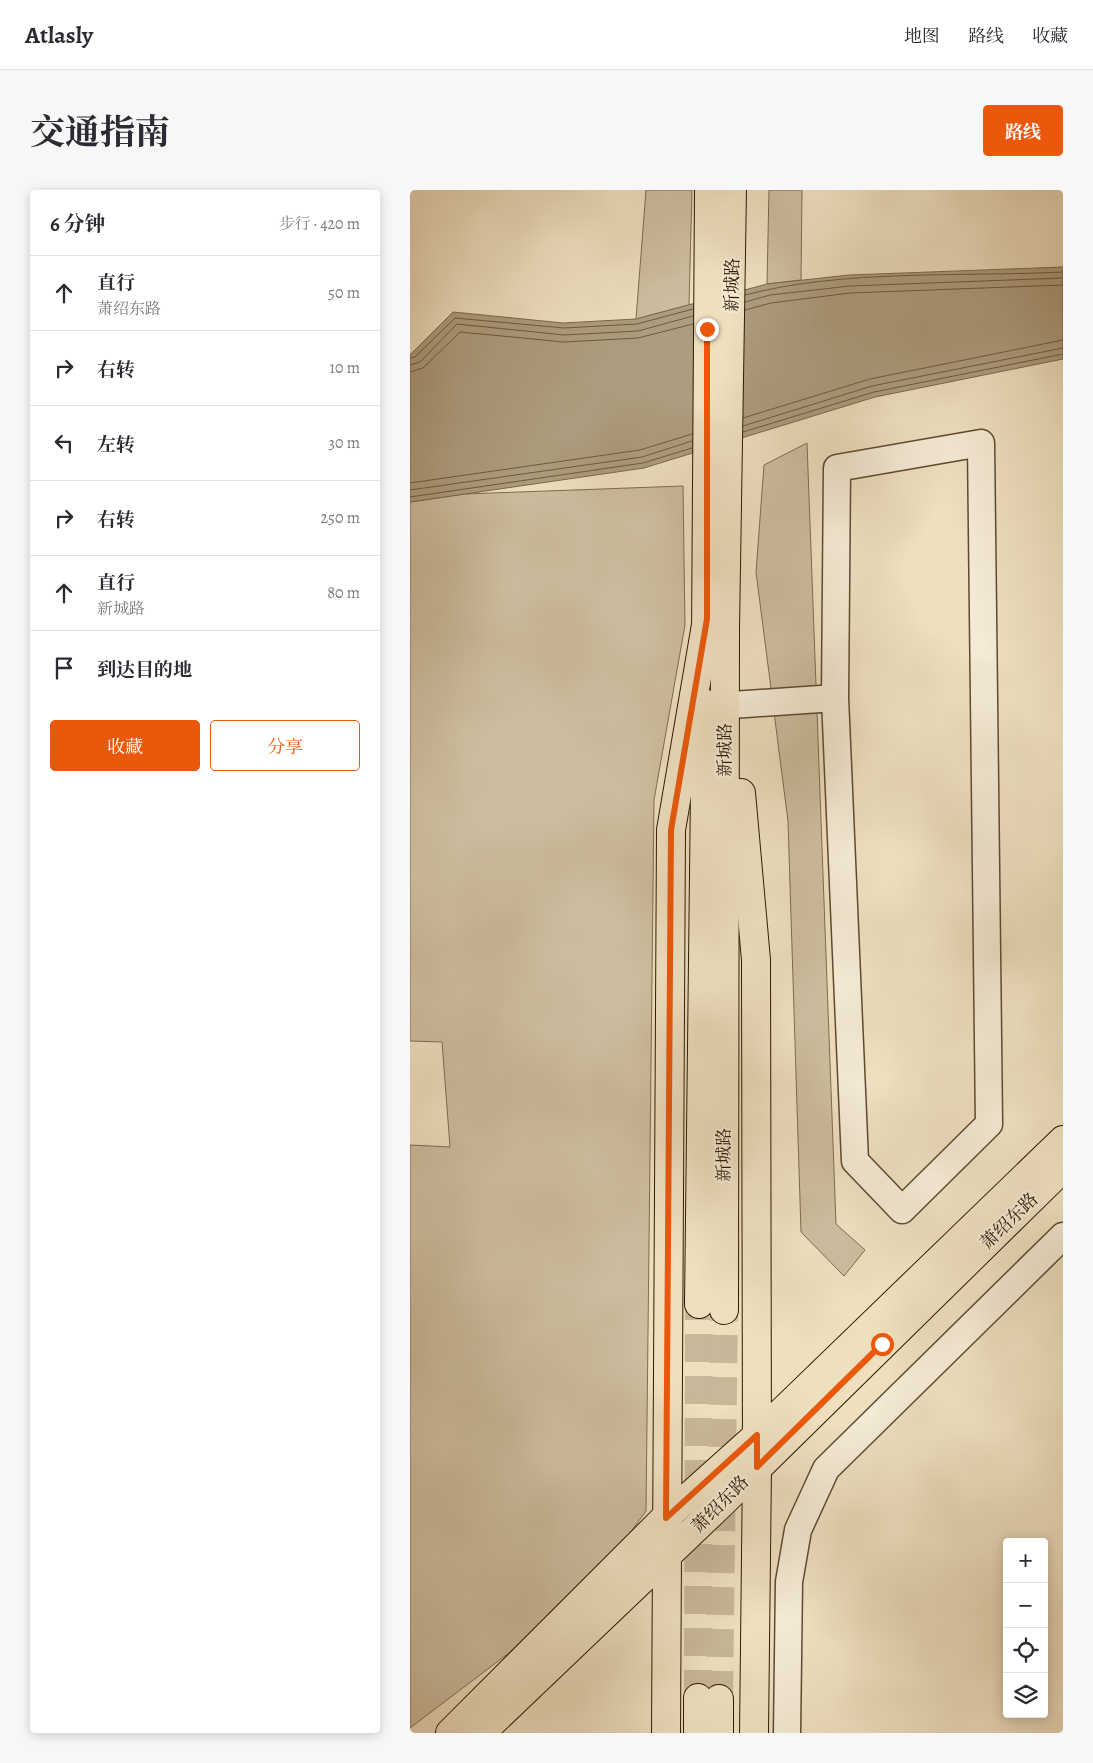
<!DOCTYPE html>
<html lang="zh">
<head>
<meta charset="utf-8">
<style>
	body { margin:0; font-family:Alegreya,"Noto Serif SC",serif; background:#f7f7f7; color:#2b2b33 }
	.controls { position:absolute; right:15px; bottom:15px; display:grid; overflow:hidden; border-radius:5px; box-shadow:0 2px 12px #0003 }
	.controls button { width:45px; height:45px; display:grid; place-items:center; padding:0; border:0; border-bottom:1px solid #e1e1e2; background:#fff; color:#2b2b33; font:25px sans-serif }
	.stop { position:absolute; width:15px; height:15px; margin:-11px; border:4px solid #ea580c; border-radius:50%; background:#fff }
	.stop.end { background:#ea580c; border-color:#fff; box-shadow:0 1px 5px #0008 }
	.list { margin:0; padding:0; list-style:none }
	h2 { display:flex; justify-content:space-between; align-items:center; height:65px; margin:0; padding:0 20px; font-size:21px }
	h2 small { font-size:16px; font-weight:400; color:#7c7c81 }
	.list li { display:grid; grid-template-columns:32px 1fr auto; gap:15px; align-items:center; box-sizing:border-box; height:75px; padding:0 20px; border-top:1px solid #e1e1e2 }
	.list b { display:block; font-size:19px; white-space:nowrap }
	.list p { margin:0; font-size:16px; white-space:nowrap; color:#7c7c81 }
	.list em { font-size:16px; font-style:normal; color:#7c7c81 }
	.actions { display:flex; gap:10px; padding:15px 20px }
	.actions a { flex:1; padding:11px 0; border:1px solid #ea580c; border-radius:5px; text-align:center; font-size:18px; color:#ea580c }
	.actions .main { background:#ea580c; color:#fff }
	.icon { flex:none; width:28px; height:28px; fill:none; stroke:currentColor; stroke-width:2; stroke-linecap:round; stroke-linejoin:round }
	.map { position:relative; flex:none; width:653px; height:1543px; overflow:hidden; border-radius:5px }
	header { display:flex; align-items:center; gap:30px; box-sizing:border-box; height:70px; padding:0 25px; background:#fff; border-bottom:1px solid #e1e1e2 }
	header strong { font-size:24px }
	nav { display:flex; gap:28px; margin-inline-start:auto; font-size:18px }
	.intro { display:flex; align-items:center; justify-content:space-between; box-sizing:border-box; height:120px; padding:0 30px }
	h1 { margin:0; font-size:35px }
	.button { padding:12px 22px; border-radius:5px; background:#ea580c; color:#fff; font-size:18px; font-weight:700 }
	main { display:flex; gap:30px; padding:0 30px }
	aside { flex:1; background:#fff; border-radius:5px; box-shadow:0 2px 12px #0003 }
	.map>svg:first-child { display:block }
	.green { fill:#cdbd9f; stroke:#7e6b50 }
	.water { fill:#ad9c7e; stroke:#7a684c }
	.lines { fill:none; stroke-linecap:round; stroke-linejoin:round }
	.shore { stroke:#6e5a3f; stroke-width:1 }
	.major-tunnel { stroke:#c8b799; stroke-width:28; stroke-dasharray:28 14; stroke-linecap:butt }
	.minor-casing { stroke:#5e4a30; stroke-width:29 }
	.major-casing { stroke:#2e1900; stroke-width:30 }
	.minor { stroke:#f4ead5; stroke-width:26 }
	.major { stroke:#eedfbf; stroke-width:28 }
	.route { stroke:#ea580c; stroke-width:6 }
	.labels { text-anchor:middle; stroke-width:4; stroke-linejoin:round; paint-order:stroke }
	.street-label { font-size:18px; fill:#2e1900; stroke:#f4ead5 }
</style>
</head>
<body>
<header>
<strong>Atlasly</strong>
<nav><a>地图</a><a>路线</a><a>收藏</a></nav>
</header>
<div class="intro"><h1>交通指南</h1><a class="button">路线</a></div>
<main>
<aside>
<h2>6 分钟<small>步行 · 420 m</small></h2>
<ul class="list">
<li><svg class="icon" aria-label="ahead" viewBox="0 0 24 24"><path d="M12 20V5M6 11l6-6 6 6"/></svg><div><b>直行</b><p>萧绍东路</p></div><em>50 m</em></li>
<li><svg class="icon" aria-label="right" viewBox="0 0 24 24"><path d="M7 20v-9h11M14 6l5 5-5 5"/></svg><div><b>右转</b></div><em>10 m</em></li>
<li><svg class="icon" aria-label="left" viewBox="0 0 24 24"><path d="M17 20v-9H6M10 6l-5 5 5 5"/></svg><div><b>左转</b></div><em>30 m</em></li>
<li><svg class="icon" aria-label="right" viewBox="0 0 24 24"><path d="M7 20v-9h11M14 6l5 5-5 5"/></svg><div><b>右转</b></div><em>250 m</em></li>
<li><svg class="icon" aria-label="ahead" viewBox="0 0 24 24"><path d="M12 20V5M6 11l6-6 6 6"/></svg><div><b>直行</b><p>新城路</p></div><em>80 m</em></li>
<li><svg class="icon" aria-label="arrive" viewBox="0 0 24 24"><path d="M6 21V4h12l-3 4 3 4H6"/></svg><div><b>到达目的地</b></div></li>
</ul>
<div class="actions"><a class="main">收藏</a><a>分享</a></div>
</aside>
<div class="map">
<svg width="653" height="1543" viewBox="0 0 653 1543">
	<rect width="100%" height="100%" fill="#eedfbf"/>
	<filter id="stains"><feTurbulence type="fractalNoise" baseFrequency=".004" numOctaves="4"/><feColorMatrix values="0 0 0 0 .2 0 0 0 0 .09 0 0 0 0 .02 0 0 0 .5 -.17"/></filter>
	<radialGradient id="worn" r=".72"><stop offset=".6" stop-color="#630" stop-opacity="0"/><stop offset="1" stop-color="#630" stop-opacity=".3"/></radialGradient>
	<g class="green">
		<polygon points="236,0 282,0 279,115 226,129"/>
		<polygon points="359,0 392,0 391,90 357,94"/>
		<polygon points="397,253 426,1034 455,1060 434,1086 391,1042 378,631 346,382 354,275"/>
		<polygon points="273,296 275,435 244,610 236,1321 174,1406 0,1538 0,955 40,957 32,852 0,851 0,312 55,304"/>
	</g>
	<polygon class="water" points="653,77 653,169 465,207 234,278 0,312 0,165 43,122 153,133 226,129 357,94 439,85"/>
	<g class="lines">
		<g class="shore">
			<path d="M335 105C433 79 552 87 653 82"/>
			<polyline points="335,112 360,105 440,96 653,88"/>
			<polyline points="335,120 361,113 440,103 653,95"/>
			<polyline points="0,168 5,167 45,128 154,138 227,134 283,119"/>
			<polyline points="0,175 10,172 47,134 154,145 228,141 283,126"/>
			<polyline points="0,182 13,178 50,142 154,152 228,148 283,134"/>
			<polyline points="333,228 460,189 653,150"/>
			<polyline points="333,236 462,196 653,158"/>
			<polyline points="333,242 464,202 653,164"/>
			<polyline points="0,293 230,260 282,244"/>
			<polyline points="0,300 232,267 282,251"/>
			<polyline points="0,307 233,273 282,258"/>
		</g>
		<g class="major-tunnel">
			<polyline points="288,1508 289,1114"/>
			<polyline points="309,1509 314,1120"/>
		</g>
		<defs>
			<g id="minor">
				<polyline points="322,515 425,508 445,971 492,1020 579,934 571,253 427,278 425,508"/>
				<polyline points="377,1543 379,1392 388,1340 416,1279 653,1046"/>
			</g>
			<g id="major">
				<polyline points="296,446 299,0"/>
				<polyline points="331,603 346,770 347,1277 344,1543"/>
				<polyline points="289,1114 296,514"/>
				<polyline points="314,1120 315,439 322,0"/>
				<polyline points="40,1543 255,1328 352,1241 653,950"/>
				<polyline points="71,1543 312,1313 653,978"/>
				<polyline points="256,1543 261,640 297,429"/>
				<polyline points="288,1543 288,1508"/>
				<polyline points="309,1543 309,1509"/>
			</g>
		</defs>
		<use href="#minor" class="minor-casing"/>
		<use href="#major" class="major-casing"/>
		<use href="#minor" class="minor"/>
		<use href="#major" class="major"/>
	</g>
	<g class="lines">
		<polyline class="route" points="297,139 297,429 261,640 256,1328 347,1245 347,1277 472,1154"/>
	</g>
	<g class="labels">
		<g class="street-label">
			<text transform="translate(322 95) rotate(-89)" y="6">新城路</text>
			<text transform="translate(315 560) rotate(-90)" y="6">新城路</text>
			<text transform="translate(314 965) rotate(-90)" y="6">新城路</text>
			<text transform="translate(599 1031) rotate(-44)" y="6">萧绍东路</text>
			<text transform="translate(310 1314) rotate(-45)" y="6">萧绍东路</text>
		</g>
	</g>
	<rect width="100%" height="100%" filter="url(#stains)"/>
	<rect width="100%" height="100%" fill="url(#worn)"/>
</svg>
<div class="controls">
<button>+</button>
<button>−</button>
<button><svg class="icon" aria-label="locate" viewBox="0 0 24 24"><circle cx="12" cy="12" r="6"/><path d="M12 2v4M12 18v4M2 12h4M18 12h4"/></svg></button>
<button><svg class="icon" aria-label="layers" viewBox="0 0 24 24"><path d="M12 4l9 5-9 5-9-5zM3 14l9 5 9-5"/></svg></button>
</div>
<div class="stop" style="left:472px;top:1154px"></div>
<div class="stop end" style="left:297px;top:139px"></div>
</div>
</main>
</body>
</html>
